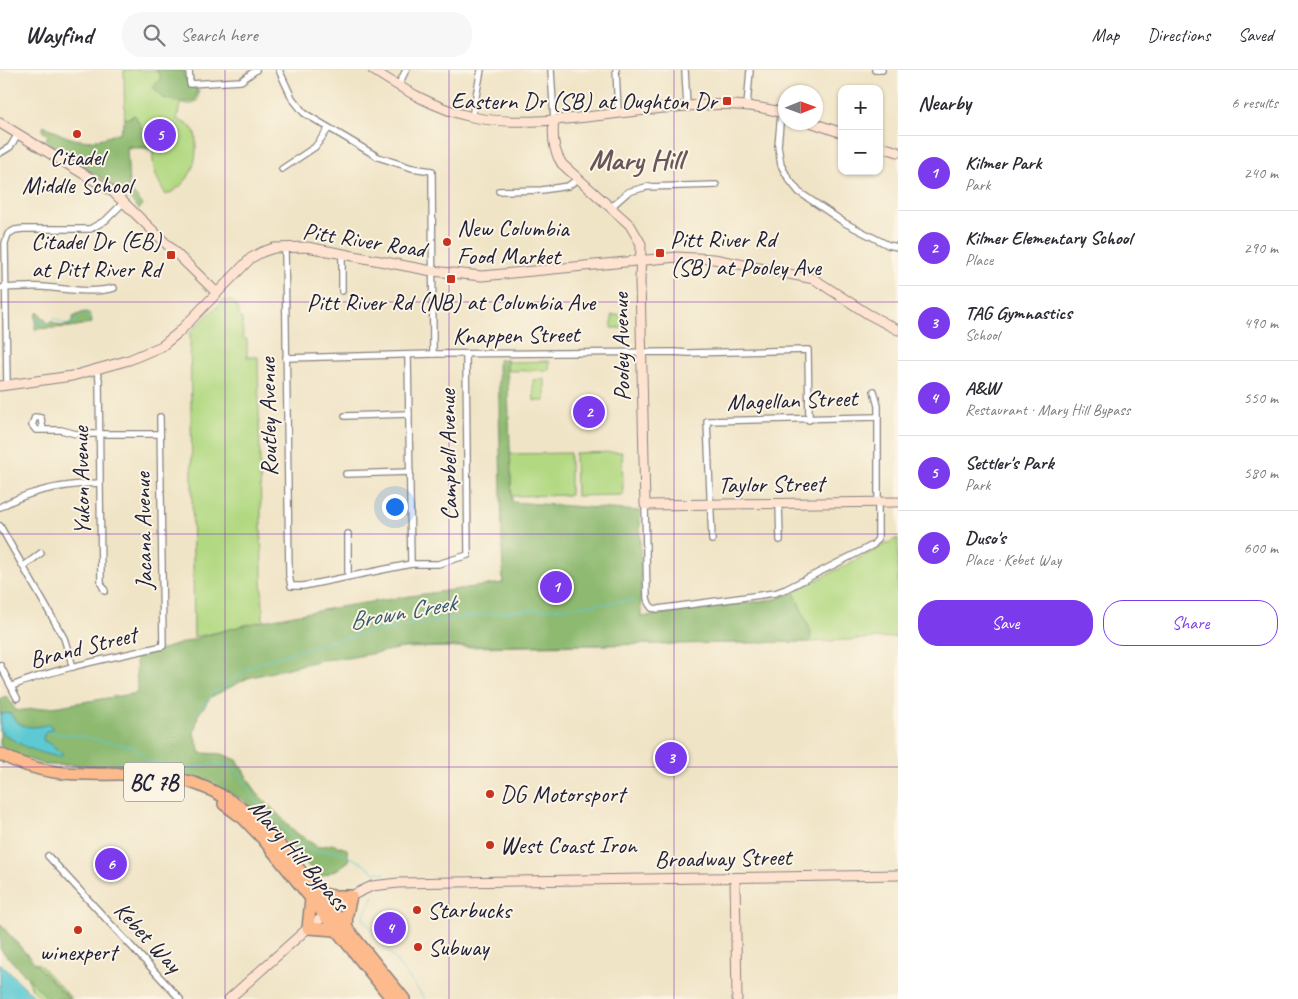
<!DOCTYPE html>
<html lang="en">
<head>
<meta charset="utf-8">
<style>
	body { margin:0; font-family:Caveat,sans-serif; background:#f7f7f7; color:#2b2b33 }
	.controls { position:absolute; right:15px; top:15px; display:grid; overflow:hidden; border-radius:10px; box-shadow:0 1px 4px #0004 }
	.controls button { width:45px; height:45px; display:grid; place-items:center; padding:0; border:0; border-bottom:1px solid #e1e1e2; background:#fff; color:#2b2b33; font:25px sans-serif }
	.compass { position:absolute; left:778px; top:15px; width:45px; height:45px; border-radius:50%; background:#fff; box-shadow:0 1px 4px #0004; rotate:89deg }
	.you { position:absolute; left:394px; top:436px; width:18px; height:18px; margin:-12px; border:4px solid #fff; border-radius:50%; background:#1a73e8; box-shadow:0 0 0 8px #1a73e833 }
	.badge { display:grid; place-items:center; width:32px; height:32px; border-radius:50%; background:#7c3aed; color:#fff; font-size:16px; font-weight:700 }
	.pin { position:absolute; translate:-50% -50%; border:2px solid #fff; box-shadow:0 1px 5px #0006 }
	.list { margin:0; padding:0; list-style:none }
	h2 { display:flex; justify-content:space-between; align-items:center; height:65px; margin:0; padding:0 20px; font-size:21px }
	h2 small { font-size:16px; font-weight:400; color:#7c7c81 }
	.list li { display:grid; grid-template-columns:32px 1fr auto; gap:15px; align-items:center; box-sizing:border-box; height:75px; padding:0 20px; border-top:1px solid #e1e1e2 }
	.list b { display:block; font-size:19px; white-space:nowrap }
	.list p { margin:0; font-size:16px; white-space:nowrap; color:#7c7c81 }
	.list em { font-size:16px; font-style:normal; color:#7c7c81 }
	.actions { display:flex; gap:10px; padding:15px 20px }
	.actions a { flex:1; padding:11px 0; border:1px solid #7c3aed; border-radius:20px; text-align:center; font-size:18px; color:#7c3aed }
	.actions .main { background:#7c3aed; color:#fff }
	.icon { flex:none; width:28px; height:28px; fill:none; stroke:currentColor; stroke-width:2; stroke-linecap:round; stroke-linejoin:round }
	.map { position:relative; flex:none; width:898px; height:929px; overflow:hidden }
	header { display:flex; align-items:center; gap:30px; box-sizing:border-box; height:70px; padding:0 25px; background:#fff; border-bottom:1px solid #e1e1e2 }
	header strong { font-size:24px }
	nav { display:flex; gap:28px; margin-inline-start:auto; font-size:18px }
	.search { width:350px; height:45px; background:#f7f7f7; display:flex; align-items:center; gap:12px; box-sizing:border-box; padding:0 18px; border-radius:20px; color:#7c7c81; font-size:19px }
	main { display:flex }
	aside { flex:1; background:#fff }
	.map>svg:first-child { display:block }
	.green { fill:#b2d982; stroke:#6a7e5e }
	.forest { fill:#8db970; stroke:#586e56 }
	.water { fill:#5dcad3; stroke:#407687 }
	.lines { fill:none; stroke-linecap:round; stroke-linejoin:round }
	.stream { stroke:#5dcad3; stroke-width:1 }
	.street-casing { stroke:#898380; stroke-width:8 }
	.secondary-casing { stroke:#898380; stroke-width:11 }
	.highway-casing { stroke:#898380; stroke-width:14 }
	.street { stroke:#fff; stroke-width:5.5 }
	.secondary { stroke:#fee3d1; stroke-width:9 }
	.highway { stroke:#fcba8d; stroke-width:11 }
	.grid { fill:none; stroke:#7b2cbf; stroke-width:1; stroke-opacity:0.55 }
	.poi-dot { fill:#c8321e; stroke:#fcf5e5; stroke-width:2 }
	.labels { text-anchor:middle; stroke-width:4; stroke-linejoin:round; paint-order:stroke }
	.shield { fill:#fcf5e5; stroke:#63616e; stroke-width:1 }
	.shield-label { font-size:22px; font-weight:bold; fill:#22223b }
	.poi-label { font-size:24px; fill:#22223b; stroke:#fcf5e5; text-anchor:start }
	.street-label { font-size:24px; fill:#22223b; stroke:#fcf5e5 }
	.water-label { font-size:25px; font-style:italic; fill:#375d70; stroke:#fcf5e5 }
	.district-label { font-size:29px; font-weight:bold; fill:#69565a; stroke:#fcf5e5 }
</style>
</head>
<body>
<header>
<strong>Wayfind</strong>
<div class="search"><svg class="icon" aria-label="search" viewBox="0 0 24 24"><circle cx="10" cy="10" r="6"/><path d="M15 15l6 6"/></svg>Search here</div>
<nav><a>Map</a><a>Directions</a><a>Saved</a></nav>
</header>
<main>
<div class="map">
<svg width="898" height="929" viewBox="0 0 898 929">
	<rect width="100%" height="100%" fill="#fcf5e5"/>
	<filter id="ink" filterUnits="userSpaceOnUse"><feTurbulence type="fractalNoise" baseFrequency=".02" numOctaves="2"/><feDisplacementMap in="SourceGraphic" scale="10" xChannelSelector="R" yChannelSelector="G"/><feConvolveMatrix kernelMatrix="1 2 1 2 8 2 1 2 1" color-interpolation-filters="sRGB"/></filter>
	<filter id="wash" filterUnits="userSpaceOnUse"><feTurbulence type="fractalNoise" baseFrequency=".0096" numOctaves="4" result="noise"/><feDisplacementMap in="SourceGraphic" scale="20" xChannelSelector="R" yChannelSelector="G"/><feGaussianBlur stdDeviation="1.12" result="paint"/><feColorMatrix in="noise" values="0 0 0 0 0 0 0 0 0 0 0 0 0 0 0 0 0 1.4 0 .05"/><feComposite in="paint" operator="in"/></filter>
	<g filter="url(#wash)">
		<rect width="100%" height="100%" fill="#f0e4c6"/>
		<g class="green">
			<path d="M124 0H184V6L199 21 197 31 192 34H180L177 49 190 56 195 62C199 89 193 113 166 125 157 109 152 100 153 81L145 78H125Z"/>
			<polygon points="224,230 228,231 231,230 238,238 240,248 242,248 243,269 247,269 247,287 258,287 263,553 194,567 190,262"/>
			<rect x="612" y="245" width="15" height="13"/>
			<polygon points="549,291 549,300 505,301 505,292"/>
			<polygon points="545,309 545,331 534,331 533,310"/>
			<polygon points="622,382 623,425 576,426 575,383"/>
			<polygon points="570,383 570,425 507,426 506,384"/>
			<polygon points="502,448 642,547 776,529 794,522 898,468 898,567 810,572 400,578 439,522 503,513"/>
			<polygon points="34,893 39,894 72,929 42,929 32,919 27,907"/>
		</g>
		<g class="forest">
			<polygon points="156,0 184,0 184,6 197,21 194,31 180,32 162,28 153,17 161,7"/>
			<path d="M135 45 152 78 127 76 129 118 143 135 139 139 121 121 50 75 46 69 48 65 42 61 44 55C72 72 88 76 120 62L125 49Z"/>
			<path d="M38 242 48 253 53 252 61 256 71 254 73 247C82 243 91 236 92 253L71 257 35 259 36 244Z"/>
			<path d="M507 289 512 432 640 441 641 547 776 529 794 522 811 562 810 572 408 577 348 588 321 590 248 608 211 627 198 645 194 664 201 683 222 684 237 690 256 722 298 764 318 777 332 774 347 779 349 791 338 799 320 807 302 790 274 759 242 729 204 711 187 705 147 697 44 695 10 682 0 676V629L6 626 8 628 16 641 59 636 137 623 136 588C178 574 220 560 263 551 342 535 423 524 503 513L498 290Z"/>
			<polygon points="0,854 41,900 70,929 48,929 0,879"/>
		</g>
		<g class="water">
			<path d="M10 643C19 659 32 659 49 654L52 657 51 660 46 661 43 667 44 671 51 674 63 685 60 687C35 682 20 676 0 661V644Z"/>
			<polygon points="0,893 37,929 0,929"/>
		</g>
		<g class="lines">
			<g class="stream">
				<path d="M36 257 38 248 47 254 55 248C70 259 72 253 83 244L88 245 91 251"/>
				<polyline points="197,643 214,623 249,598 259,593 315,576 373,561 445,550 511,541 552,539 634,530"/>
				<polyline points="44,662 81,666 105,672 132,676 148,691 188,699 212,693 225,694 236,700 243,709 254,729 300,775 310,781 339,782 360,792 374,802 385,803"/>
				<path d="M374 826C371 835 365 839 363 848L425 929"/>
			</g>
		</g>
	</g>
	<g filter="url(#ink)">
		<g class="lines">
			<defs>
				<g id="street">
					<polyline points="189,0 190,14 241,11 256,0"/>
					<polyline points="279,0 292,28 304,43 378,87 412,98 432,101 433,284"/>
					<polyline points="551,0 554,50"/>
					<polyline points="616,0 618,42"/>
					<polyline points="685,0 687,36"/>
					<polyline points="875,0 882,0"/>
					<polyline points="398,16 406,0"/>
					<polyline points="747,36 750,0"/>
					<polyline points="781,43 778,76 781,95 788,108 799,122 845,153 888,175 898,177"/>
					<polyline points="472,47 481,0"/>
					<polyline points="0,83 10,77 18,64"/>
					<polyline points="282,99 315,77 329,58"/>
					<polyline points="499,121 542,120 568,116 578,109"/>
					<polyline points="610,138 628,122 646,117 716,115"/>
					<polyline points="285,177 289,505 291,516 303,516 411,494 438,494 468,485 466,284"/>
					<path d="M0 218C14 218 29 216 43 217 67 219 90 224 114 218"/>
					<polyline points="342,221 342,183"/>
					<polyline points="408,285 411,494"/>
					<polyline points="286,288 433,284 674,282 688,283 808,280 809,350"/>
					<polyline points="96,300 99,309 101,513 105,521"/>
					<polyline points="7,315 5,173 8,164 15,160 23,159 90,159 106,150 124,132"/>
					<polyline points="345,346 409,344"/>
					<polyline points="43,360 41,348 35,347 32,355 36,360 61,360 76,364 160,364"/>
					<polyline points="346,404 410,402"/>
					<polyline points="779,433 780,470"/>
					<polyline points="645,435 647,528 649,534 652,538 658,539 775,523 786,519 873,475 878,469 878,336 874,321"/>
					<path d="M0 437C30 420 66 414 100 413"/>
					<polyline points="0,456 64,568 73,597"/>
					<polyline points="348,464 348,506"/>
					<polyline points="712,470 707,351 878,347"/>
					<polyline points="24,496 41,483"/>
					<polyline points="0,595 17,628"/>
					<path d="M12 616C60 597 112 588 163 576L160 347"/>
					<polyline points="48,786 180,929"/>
				</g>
				<g id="secondary">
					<path d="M373 0C404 20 436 39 472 47 530 59 607 43 665 38 706 34 746 31 786 44"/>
					<path d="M554 50C552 66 553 81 562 94L630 155 641 174 640 212 645 435 898 432"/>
					<polyline points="810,52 842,63"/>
					<polyline points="0,53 113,122 217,223"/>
					<polyline points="879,76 898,82"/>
					<polyline points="0,316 72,306 129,290 162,276 178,263 251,188 262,182 274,178 307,177 432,201 482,206 677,187 714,189 814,209 868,244 898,260"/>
					<polyline points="735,808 737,929"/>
					<polyline points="229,929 308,858 351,826 372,816 398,813 898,805"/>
				</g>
				<g id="highway">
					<path d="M0 684C56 713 94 701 153 705 199 708 237 730 269 762L404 929"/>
					<polyline points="224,734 243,748 264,770 392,929"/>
					<polyline points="319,823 333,826 351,826 347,844 346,857"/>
					<polyline points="311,829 308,858 335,860"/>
				</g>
			</defs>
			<use href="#street" class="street-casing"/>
			<use href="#secondary" class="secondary-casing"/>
			<use href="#highway" class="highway-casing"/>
			<use href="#street" class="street"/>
			<use href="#secondary" class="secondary"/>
			<use href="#highway" class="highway"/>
		</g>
	</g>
	<path class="grid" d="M225 0V929M449 0V929M674 0V929M0 232H898M0 464H898M0 697H898"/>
	<g class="poi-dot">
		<rect x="722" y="26" width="10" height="10" rx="2.5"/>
		<circle cx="77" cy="64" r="5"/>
		<circle cx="447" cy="172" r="5"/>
		<rect x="655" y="178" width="10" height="10" rx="2.5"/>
		<rect x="166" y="180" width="10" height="10" rx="2.5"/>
		<rect x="446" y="204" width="10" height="10" rx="2.5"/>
		<circle cx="490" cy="724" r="5"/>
		<circle cx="490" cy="775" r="5"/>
		<circle cx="417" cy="840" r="5"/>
		<circle cx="78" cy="860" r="5"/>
		<circle cx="418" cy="877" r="5"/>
	</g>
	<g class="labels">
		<rect class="shield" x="124" y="692.5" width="60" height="39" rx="4"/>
		<g class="shield-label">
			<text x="154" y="720">BC 7B</text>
		</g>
		<g class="poi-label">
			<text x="717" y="39" text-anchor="end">Eastern Dr (SB) at Oughton Dr</text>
			<text x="77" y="95" text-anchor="middle">Citadel<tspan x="77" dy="28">Middle School</tspan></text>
			<text x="457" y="166">New Columbia<tspan x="457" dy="28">Food Market</tspan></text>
			<text x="670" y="177">Pitt River Rd<tspan x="670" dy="28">(SB) at Pooley Ave</tspan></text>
			<text x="161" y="179" text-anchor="end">Citadel Dr (EB)<tspan x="161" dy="28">at Pitt River Rd</tspan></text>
			<text x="451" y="240" text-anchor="middle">Pitt River Rd (NB) at Columbia Ave</text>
			<text x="500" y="732">DG Motorsport</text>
			<text x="500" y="783">West Coast Iron</text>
			<text x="427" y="848">Starbucks</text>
			<text x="428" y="885">Subway</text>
			<text x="78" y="890" text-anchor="middle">winexpert</text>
		</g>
		<g class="street-label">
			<text transform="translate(364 170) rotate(9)" y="8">Pitt River Road</text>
			<text transform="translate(516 265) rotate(-1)" y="8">Knappen Street</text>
			<text transform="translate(621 277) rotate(-91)" y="8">Pooley Avenue</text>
			<text transform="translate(792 330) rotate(-2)" y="8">Magellan Street</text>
			<text transform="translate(268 347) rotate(-91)" y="8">Routley Avenue</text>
			<text transform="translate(448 385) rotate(-91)" y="8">Campbell Avenue</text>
			<text transform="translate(81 411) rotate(-91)" y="8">Yukon Avenue</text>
			<text transform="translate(771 414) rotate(-1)" y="8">Taylor Street</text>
			<text transform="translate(143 461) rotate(-91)" y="8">Jacana Avenue</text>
			<text transform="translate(83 577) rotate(-14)" y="8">Brand Street</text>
			<text transform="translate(299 785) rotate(49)" y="8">Mary Hill Bypass</text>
			<text transform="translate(723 788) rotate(-1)" y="8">Broadway Street</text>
			<text transform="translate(148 867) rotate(47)" y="8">Kebet Way</text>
		</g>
		<g class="water-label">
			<text transform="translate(402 541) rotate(-10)" y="9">Brown Creek</text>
		</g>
		<g class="district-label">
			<text x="636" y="99">Mary Hill</text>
		</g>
	</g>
</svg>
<div class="controls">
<button>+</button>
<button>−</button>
</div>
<svg class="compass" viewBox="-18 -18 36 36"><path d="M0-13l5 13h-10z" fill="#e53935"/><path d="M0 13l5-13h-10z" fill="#7c7c81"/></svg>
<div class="you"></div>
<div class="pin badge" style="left:556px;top:517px">1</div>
<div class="pin badge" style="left:589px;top:342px">2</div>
<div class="pin badge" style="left:671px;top:688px">3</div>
<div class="pin badge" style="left:390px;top:858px">4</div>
<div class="pin badge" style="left:160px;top:65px">5</div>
<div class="pin badge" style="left:111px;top:794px">6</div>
</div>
<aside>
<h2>Nearby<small>6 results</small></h2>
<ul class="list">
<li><span class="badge">1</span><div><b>Kilmer Park</b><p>Park</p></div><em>240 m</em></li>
<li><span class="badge">2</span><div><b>Kilmer Elementary School</b><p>Place</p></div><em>290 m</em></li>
<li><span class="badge">3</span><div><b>TAG Gymnastics</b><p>School</p></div><em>490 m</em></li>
<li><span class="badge">4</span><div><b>A&amp;W</b><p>Restaurant · Mary Hill Bypass</p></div><em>550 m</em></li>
<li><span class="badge">5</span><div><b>Settler's Park</b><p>Park</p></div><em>580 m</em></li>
<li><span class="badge">6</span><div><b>Duso's</b><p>Place · Kebet Way</p></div><em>600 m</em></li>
</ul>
<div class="actions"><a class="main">Save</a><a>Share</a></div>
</aside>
</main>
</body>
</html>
